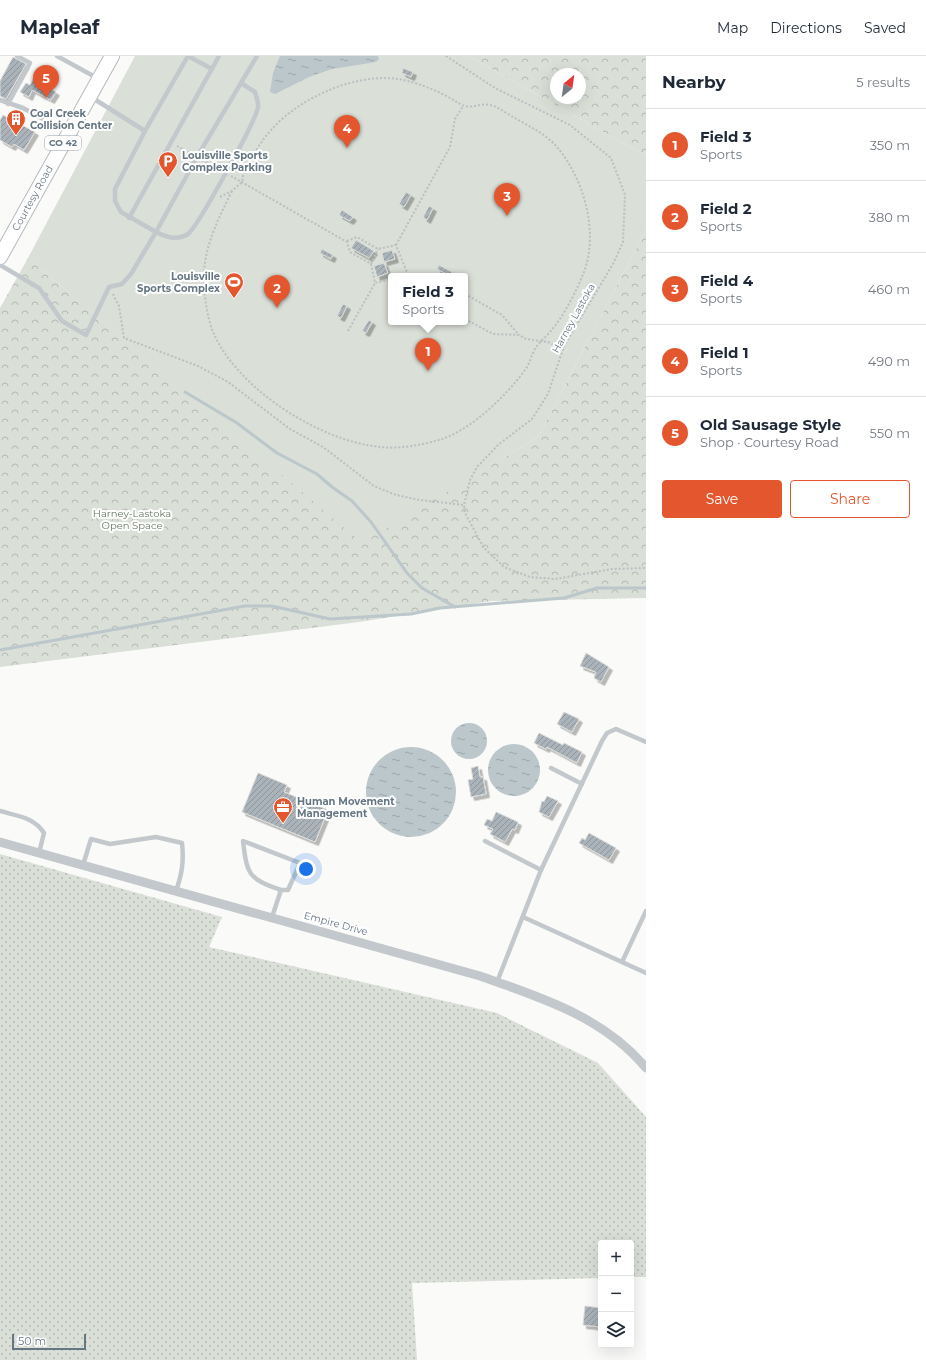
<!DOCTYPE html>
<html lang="en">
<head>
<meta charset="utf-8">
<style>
	body { margin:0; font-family:Montserrat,sans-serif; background:#f6f6f7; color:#1f2937 }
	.controls { position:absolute; right:12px; bottom:12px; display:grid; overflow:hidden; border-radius:4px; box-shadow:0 4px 16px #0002 }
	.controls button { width:36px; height:36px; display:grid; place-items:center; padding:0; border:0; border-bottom:1px solid #e0e1e3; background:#fff; color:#1f2937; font:20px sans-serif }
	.compass { position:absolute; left:550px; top:12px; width:36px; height:36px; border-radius:50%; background:#fff; box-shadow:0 4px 16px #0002; rotate:29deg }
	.scale { position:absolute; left:12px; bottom:10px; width:74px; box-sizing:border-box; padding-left:4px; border:2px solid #657683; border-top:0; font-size:11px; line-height:14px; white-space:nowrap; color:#657683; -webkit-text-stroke:3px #fff; paint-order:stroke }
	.you { position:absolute; left:306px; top:813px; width:14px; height:14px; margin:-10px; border:3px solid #fff; border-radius:50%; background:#1a73e8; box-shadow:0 0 0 6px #1a73e833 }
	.badge { display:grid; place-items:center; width:26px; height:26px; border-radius:50%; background:#e4572e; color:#fff; font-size:13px; font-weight:700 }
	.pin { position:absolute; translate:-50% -33px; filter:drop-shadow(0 1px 2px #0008) }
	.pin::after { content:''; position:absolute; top:21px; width:14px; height:12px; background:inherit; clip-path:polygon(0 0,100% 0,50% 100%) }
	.popup { position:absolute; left:388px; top:217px; width:80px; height:52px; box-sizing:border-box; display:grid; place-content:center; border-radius:4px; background:#fff; filter:drop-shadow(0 1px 3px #0005); font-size:13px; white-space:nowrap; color:#747a83 }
	.popup b { font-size:15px; color:#1f2937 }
	.popup::after { content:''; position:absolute; left:50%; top:100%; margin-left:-8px; border:8px solid transparent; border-top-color:#fff }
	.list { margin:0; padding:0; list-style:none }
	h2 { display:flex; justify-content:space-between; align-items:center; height:52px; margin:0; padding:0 16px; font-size:17px }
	h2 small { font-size:13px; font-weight:400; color:#747a83 }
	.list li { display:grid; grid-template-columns:26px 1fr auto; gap:12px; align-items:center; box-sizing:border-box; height:72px; padding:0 16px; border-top:1px solid #e0e1e3 }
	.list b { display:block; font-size:15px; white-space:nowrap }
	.list p { margin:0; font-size:13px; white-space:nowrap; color:#747a83 }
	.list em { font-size:13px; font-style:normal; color:#747a83 }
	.actions { display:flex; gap:8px; padding:12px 16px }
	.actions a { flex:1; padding:9px 0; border:1px solid #e4572e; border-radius:4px; text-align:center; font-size:14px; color:#e4572e }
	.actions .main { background:#e4572e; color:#fff }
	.icon { flex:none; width:22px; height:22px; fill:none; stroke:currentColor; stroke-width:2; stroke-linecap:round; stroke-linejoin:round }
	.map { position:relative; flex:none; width:646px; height:1304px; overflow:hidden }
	header { display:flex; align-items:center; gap:24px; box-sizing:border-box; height:56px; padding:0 20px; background:#fff; border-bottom:1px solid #e0e1e3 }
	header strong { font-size:19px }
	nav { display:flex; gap:22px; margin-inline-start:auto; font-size:14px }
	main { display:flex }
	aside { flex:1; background:#fff }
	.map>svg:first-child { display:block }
	.grass { fill:url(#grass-dots) }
	.park { fill:url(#park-crowns); fill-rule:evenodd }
	.pitch { fill:#dadfd7; fill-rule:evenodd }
	.water { fill:url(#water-ripples) }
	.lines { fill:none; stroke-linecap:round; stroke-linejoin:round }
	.stream { stroke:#bbc7cb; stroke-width:3 }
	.building { fill:url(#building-hatch); stroke:#dcdcda; filter:url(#shadow) }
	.primary-casing { stroke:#b5babe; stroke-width:16 }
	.path { stroke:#bbbfc2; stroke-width:2; stroke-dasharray:2 2; stroke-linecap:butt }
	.service { stroke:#c3c8cc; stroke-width:4.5 }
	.minor { stroke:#c3c8cc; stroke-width:9 }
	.primary { stroke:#fff; stroke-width:14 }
	.labels { text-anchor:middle; stroke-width:4; stroke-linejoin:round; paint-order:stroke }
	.shield { fill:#fff; stroke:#939fa8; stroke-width:1 }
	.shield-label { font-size:9px; font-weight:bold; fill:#657683 }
	.poi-label { font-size:10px; font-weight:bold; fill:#657683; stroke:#fff; text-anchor:start }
	.street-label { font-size:10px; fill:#657683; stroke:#fff }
	.park-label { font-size:10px; fill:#687a64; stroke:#fff }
</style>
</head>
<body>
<header>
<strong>Mapleaf</strong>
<nav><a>Map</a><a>Directions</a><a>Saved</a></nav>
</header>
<main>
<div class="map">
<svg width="646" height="1304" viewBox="0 0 646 1304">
	<defs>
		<pattern id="grass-dots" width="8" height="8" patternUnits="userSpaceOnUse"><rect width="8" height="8" fill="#dadfd7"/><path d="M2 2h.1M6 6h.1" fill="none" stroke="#b4b9b4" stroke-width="1.8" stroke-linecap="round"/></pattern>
		<pattern id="park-crowns" width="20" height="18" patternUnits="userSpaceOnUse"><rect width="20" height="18" fill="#dadfd7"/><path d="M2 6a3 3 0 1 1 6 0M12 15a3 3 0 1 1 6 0" fill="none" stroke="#b4b9b4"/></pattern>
		<pattern id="water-ripples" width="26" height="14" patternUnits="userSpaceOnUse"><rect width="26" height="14" fill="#bbc7cb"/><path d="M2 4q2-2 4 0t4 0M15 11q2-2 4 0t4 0" fill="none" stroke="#9ca6aa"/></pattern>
		<pattern id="building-hatch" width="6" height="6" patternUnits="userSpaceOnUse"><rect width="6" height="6" fill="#aab3b9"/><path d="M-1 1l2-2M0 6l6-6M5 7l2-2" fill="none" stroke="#8e969c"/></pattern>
		<filter id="shadow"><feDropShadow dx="3.5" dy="3.5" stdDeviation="0" flood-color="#0004"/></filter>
	</defs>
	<rect width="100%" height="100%" fill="#fafaf8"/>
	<polygon class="grass" points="0,798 222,861 209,891 497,957 598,1007 646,1061 646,1221 631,1221 631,1187 601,1187 601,1222 412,1227 417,1304 0,1304"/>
	<g class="park">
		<path d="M468 0H646V100ZM556 18H580V42H556Z"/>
		<polygon points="646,174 646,542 491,545 359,566 0,611 0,252 28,202 362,486 538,381"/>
	</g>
	<path class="pitch" d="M135 0H468L646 100V174L538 381 362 487 28 202ZM391 220H465V266H391Z"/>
	<g class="water">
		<polygon points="280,0 378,0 379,3 376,6 332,13 309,21 275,38 270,36 273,17"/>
		<circle cx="469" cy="685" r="18"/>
		<circle cx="514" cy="714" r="26"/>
		<circle cx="411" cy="736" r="45"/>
	</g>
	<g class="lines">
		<g class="stream">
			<polyline points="185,336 237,367 277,397 317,418 332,431 352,445 371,466 407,517 422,532 455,551"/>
			<polyline points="0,594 245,550 272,550 330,563 411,558 440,552 564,542 597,532 646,532"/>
		</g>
	</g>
	<g class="building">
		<polygon points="13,1 26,8 6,43 0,40 0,25"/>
		<polygon points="403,12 413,16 411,21 402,17"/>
		<polygon points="33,23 56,36 51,44 32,34 29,41 20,36 26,27 30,29"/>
		<polygon points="3,59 35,76 24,94 14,88 12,91 0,84 0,64"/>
		<polygon points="406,136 411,139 404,151 399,148"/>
		<polygon points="429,150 433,152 427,164 423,161"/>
		<polygon points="342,154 353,161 350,165 339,159"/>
		<polygon points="356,184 374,195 369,202 351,192"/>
		<polygon points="322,193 333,199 331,203 320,197"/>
		<polygon points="392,194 395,203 384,206 382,197"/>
		<polygon points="384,207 388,217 377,221 374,210"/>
		<polygon points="439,209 452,216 450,220 437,213"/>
		<polygon points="343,248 347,250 341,262 337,260"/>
		<polygon points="369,264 372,266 366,277 362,275"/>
		<polygon points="586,597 609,611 601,626 594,622 596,616 580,610"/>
		<polygon points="564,656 579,663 572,676 557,668"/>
		<polygon points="539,677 563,689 564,687 582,696 577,707 547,691 546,693 534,687"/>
		<polygon points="478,710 480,721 483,721 486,738 471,741 468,724 473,723 471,712"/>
		<polygon points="258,717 287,729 284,736 328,754 315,786 242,756"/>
		<polygon points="547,740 558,745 549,761 539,756 542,745 544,746"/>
		<polygon points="496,756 518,766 515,774 512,773 505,786 490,778 493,773 484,769 487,763 492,765"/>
		<polygon points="589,777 616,792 609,804 579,787 582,782 585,784"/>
		<polygon points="585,1250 601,1252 601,1271 583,1269"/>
	</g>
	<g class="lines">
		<defs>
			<polyline id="primary" points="0,201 112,0"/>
		</defs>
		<use href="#primary" class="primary-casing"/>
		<g class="path">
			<polyline points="446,0 495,32 570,69 611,102 625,139 623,186 613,208 564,290 548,338 532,363 498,389 477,411 470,424 464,449 465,457 484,492 504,511 530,521 555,523 612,513 646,512"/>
			<polyline points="177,90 191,98"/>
			<polyline points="202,104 221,114"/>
			<polyline points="231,120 347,186 350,196 371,208 375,227 391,223"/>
			<path d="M232 135C216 167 201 197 204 234 206 247 208 266 214 278 239 334 320 385 380 391 400 393 423 389 442 383 472 373 507 339 525 314 530 307 531 300 535 293 539 286 545 282 550 276 564 260 576 236 584 216 599 176 584 123 557 91 546 78 530 71 515 62 507 58 499 51 490 49 480 47 471 53 462 49 458 47 455 45 452 43 436 34 416 26 398 23 356 17 301 41 273 72 261 84 253 100 244 115"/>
			<polyline points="220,141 232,135 242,126 244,115 243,100"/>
			<polyline points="347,185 357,181 378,193 396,189 408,219"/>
			<polyline points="396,189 450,91 455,63 463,50"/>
			<polyline points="371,208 378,193"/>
			<polyline points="113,238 119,250 124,282 198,310 228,326 290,373 323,391 374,430 396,439 420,444 464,449"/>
			<polyline points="465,238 502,259 519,279"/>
			<polyline points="465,263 493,278 519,279 526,283 548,286 563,294"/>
			<polyline points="348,275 375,227"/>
		</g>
		<g class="service">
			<polyline points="57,0 97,22"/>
			<polyline points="212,13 188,0 145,75 115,133 115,145 121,156 156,176 197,101 257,0"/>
			<polyline points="91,41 145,75"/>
			<polyline points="0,44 23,52 67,76"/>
			<polyline points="8,48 30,7 17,0"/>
			<polyline points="129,162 219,0"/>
			<path d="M0 209 39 232 62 265 86 279 109 231 122 228 131 218 156 176C166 181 177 185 188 178 198 170 256 65 258 51 259 46 256 41 255 36L241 27"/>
			<polyline points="551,712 582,728"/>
			<path d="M0 755C17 760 34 761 44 777L39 797"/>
			<polyline points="485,785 541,814"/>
			<path d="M83 809 91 783 110 788 156 781 182 787C184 805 182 818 176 835"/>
			<path d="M272 861 281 834H288L300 807 243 785C247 818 248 823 281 834"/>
			<polyline points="523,861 646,917"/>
			<polyline points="622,906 646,855"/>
			<polyline points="497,926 541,814 602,685 607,677 616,673 646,686"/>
		</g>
		<path class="minor" d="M0 786 480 920C540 941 604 961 646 1012"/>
		<use href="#primary" class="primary"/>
	</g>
	<defs>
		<symbol id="building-pin" viewBox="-11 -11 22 30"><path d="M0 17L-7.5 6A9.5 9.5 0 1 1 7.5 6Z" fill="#e4572e" stroke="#fff"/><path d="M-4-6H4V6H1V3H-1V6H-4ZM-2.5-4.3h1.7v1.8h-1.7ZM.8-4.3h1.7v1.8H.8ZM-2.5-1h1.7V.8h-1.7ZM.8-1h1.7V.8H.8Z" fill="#fff"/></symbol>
		<symbol id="parking-pin" viewBox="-11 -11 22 30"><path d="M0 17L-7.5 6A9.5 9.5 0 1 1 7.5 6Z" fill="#e4572e" stroke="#fff"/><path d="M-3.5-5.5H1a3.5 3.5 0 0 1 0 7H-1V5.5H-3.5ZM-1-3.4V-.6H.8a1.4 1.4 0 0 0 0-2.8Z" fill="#fff"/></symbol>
		<symbol id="stadium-pin" viewBox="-11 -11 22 30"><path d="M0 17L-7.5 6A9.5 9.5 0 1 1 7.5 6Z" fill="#e4572e" stroke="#fff"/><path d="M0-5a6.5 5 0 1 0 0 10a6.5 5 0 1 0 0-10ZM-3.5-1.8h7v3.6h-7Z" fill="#fff"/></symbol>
		<symbol id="office-pin" viewBox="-11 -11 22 30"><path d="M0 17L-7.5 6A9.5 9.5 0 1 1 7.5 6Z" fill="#e4572e" stroke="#fff"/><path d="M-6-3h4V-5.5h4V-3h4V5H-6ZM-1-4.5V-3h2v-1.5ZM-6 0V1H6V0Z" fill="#fff"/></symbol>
	</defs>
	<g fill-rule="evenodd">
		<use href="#building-pin" x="5" y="52" width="22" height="30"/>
		<use href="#parking-pin" x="157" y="94" width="22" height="30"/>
		<use href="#stadium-pin" x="223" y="215" width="22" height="30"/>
		<use href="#office-pin" x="272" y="740" width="22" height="30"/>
	</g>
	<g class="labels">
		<rect class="shield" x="45" y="80" width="36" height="14" rx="3"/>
		<g class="shield-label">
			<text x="63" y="90">CO 42</text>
		</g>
		<g class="poi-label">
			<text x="30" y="61">Coal Creek<tspan x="30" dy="12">Collision Center</tspan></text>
			<text x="182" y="103">Louisville Sports<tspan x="182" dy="12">Complex Parking</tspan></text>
			<text x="220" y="224" text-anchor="end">Louisville<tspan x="220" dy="12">Sports Complex</tspan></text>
			<text x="297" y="749">Human Movement<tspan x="297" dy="12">Management</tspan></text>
		</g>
		<g class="street-label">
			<text transform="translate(32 142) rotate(-61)" y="4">Courtesy Road</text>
			<text transform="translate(573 262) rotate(-61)" y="4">Harney Lastoka</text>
			<text transform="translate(336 867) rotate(15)" y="4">Empire Drive</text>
		</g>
		<g class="park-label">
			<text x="132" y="461">Harney-Lastoka<tspan x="132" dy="12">Open Space</tspan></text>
		</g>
	</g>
</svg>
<div class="controls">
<button>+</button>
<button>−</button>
<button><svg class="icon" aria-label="layers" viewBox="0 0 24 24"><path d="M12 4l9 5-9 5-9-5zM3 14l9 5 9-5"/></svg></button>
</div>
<svg class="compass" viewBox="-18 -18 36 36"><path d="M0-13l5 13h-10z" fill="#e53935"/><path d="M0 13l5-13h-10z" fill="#747a83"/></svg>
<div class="scale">50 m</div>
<div class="you"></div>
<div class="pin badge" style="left:428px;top:315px">1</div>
<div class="popup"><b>Field 3</b>Sports</div>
<div class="pin badge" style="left:277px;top:252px">2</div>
<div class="pin badge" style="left:507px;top:160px">3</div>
<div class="pin badge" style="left:347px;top:92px">4</div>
<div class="pin badge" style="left:46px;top:42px">5</div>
</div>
<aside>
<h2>Nearby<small>5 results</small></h2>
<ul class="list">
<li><span class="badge">1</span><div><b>Field 3</b><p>Sports</p></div><em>350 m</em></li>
<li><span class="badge">2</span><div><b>Field 2</b><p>Sports</p></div><em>380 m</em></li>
<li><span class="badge">3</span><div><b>Field 4</b><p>Sports</p></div><em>460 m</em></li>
<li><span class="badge">4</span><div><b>Field 1</b><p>Sports</p></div><em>490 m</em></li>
<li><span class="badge">5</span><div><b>Old Sausage Style</b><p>Shop · Courtesy Road</p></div><em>550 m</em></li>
</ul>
<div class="actions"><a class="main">Save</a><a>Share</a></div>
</aside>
</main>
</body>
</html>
